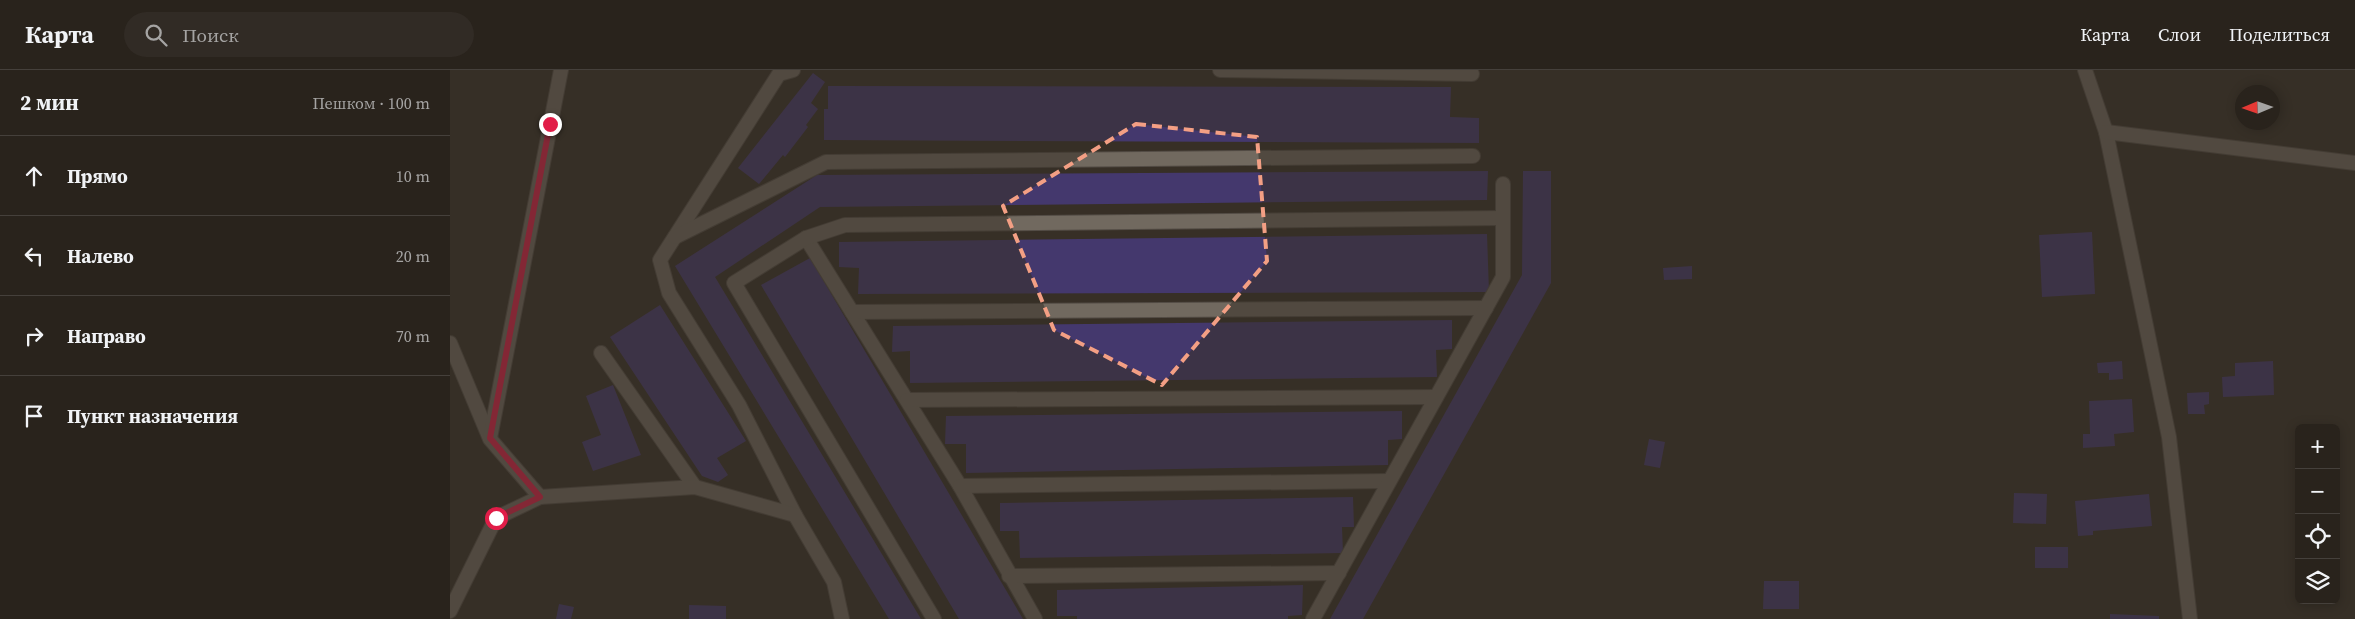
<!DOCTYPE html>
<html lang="ru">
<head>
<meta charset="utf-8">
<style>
	body { margin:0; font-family:"Source Serif 4",serif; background:#312b25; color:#f1f3f6 }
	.controls { position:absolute; right:15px; bottom:15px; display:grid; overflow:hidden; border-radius:8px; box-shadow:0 2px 12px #0003 }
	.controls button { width:45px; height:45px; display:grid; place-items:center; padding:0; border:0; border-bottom:1px solid #45403b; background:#29231c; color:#f1f3f6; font:25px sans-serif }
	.compass { position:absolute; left:1785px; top:15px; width:45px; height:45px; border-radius:50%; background:#29231c; box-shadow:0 2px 12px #0003; rotate:268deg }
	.stop { position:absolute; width:15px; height:15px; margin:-11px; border:4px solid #e11d48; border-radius:50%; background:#fff }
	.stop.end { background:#e11d48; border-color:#fff; box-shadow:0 1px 5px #0008 }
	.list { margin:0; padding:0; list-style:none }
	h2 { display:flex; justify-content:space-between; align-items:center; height:65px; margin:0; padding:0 20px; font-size:21px }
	h2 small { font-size:16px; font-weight:400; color:#a5a4a3 }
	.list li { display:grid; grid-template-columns:32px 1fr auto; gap:15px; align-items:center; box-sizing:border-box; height:80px; padding:0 20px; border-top:1px solid #45403b }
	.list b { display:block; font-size:19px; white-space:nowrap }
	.list em { font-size:16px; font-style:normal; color:#a5a4a3 }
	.icon { flex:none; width:28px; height:28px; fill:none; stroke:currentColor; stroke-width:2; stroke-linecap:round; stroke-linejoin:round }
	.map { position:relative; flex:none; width:1905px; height:549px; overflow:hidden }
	header { display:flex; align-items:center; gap:30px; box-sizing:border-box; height:70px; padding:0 25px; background:#29231c; border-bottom:1px solid #45403b }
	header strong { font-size:24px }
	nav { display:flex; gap:28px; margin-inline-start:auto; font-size:18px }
	.search { width:350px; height:45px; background:#312b25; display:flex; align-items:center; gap:12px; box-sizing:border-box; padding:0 18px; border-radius:28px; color:#a5a4a3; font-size:19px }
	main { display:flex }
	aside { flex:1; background:#29231c }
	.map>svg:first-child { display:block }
	.building { fill:#44386d }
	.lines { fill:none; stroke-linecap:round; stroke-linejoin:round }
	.service-casing { stroke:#534c45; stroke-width:16 }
	.minor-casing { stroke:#534c45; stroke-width:16 }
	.service { stroke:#71695f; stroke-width:14 }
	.minor { stroke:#71695f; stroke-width:14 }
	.route { stroke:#e11d48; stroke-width:6 }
	.marked { fill:none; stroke:#f39f84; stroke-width:4; stroke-dasharray:10 6; stroke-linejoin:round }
</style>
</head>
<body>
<header>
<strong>Карта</strong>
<div class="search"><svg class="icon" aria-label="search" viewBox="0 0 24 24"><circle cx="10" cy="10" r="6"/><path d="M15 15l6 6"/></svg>Поиск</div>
<nav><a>Карта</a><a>Слои</a><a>Поделиться</a></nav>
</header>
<main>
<aside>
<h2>2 мин<small>Пешком · 100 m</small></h2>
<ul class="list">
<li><svg class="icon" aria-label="ahead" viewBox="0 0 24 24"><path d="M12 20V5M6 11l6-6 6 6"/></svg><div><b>Прямо</b></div><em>10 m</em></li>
<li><svg class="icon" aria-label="left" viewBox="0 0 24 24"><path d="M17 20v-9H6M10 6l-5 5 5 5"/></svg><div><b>Налево</b></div><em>20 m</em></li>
<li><svg class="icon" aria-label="right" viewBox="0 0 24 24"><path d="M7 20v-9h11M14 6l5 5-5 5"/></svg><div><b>Направо</b></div><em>70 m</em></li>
<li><svg class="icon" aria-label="arrive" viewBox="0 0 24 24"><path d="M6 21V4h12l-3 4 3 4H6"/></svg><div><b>Пункт назначения</b></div></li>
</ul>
</aside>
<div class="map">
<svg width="1905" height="549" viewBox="0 0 1905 549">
	<rect width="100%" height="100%" fill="#372f26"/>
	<g class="building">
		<polygon points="363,3 375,12 361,33 368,39 356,55 358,57 335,87 333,85 309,114 288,98"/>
		<polygon points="378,16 1001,17 1000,47 1029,48 1029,73 374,70 374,39 378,39"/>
		<polygon points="1038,101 1037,130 370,137 265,207 471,549 439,549 225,196 367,105"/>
		<polygon points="1073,101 1101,101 1101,213 913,549 880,549 1072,205"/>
		<polygon points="1642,162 1645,224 1592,227 1589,165"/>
		<polygon points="1037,164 1039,222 408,224 409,198 389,197 389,172"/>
		<polygon points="360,188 573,549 509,549 311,215"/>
		<polygon points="1242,196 1242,209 1214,210 1213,198"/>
		<polygon points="210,235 296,371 267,388 278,405 268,412 252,406 160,267"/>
		<polygon points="1002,250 1002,279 986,280 987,307 460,313 460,281 442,282 443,256"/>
		<polygon points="1672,291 1673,309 1659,310 1659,303 1648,303 1647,293"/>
		<polygon points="1823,291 1824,325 1773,327 1772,307 1785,306 1785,293"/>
		<polygon points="163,315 191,385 143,401 132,372 151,365 136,326"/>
		<polygon points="1759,322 1759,334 1754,335 1755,344 1738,344 1737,323"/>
		<polygon points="1682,329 1684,362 1664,364 1665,376 1633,378 1633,364 1640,364 1639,331"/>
		<polygon points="952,341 952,369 938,370 938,395 516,403 516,374 495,374 496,346"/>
		<polygon points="1199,369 1215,372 1210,398 1194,395"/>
		<polygon points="1564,423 1597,424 1596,454 1563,453"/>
		<polygon points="1699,424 1702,456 1643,461 1643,465 1628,466 1625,431"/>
		<polygon points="903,427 904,457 892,457 893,483 570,488 569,461 550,461 550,433"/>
		<rect x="1585" y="477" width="33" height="21"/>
		<polygon points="1314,511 1349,511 1349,539 1313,539"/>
		<polygon points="853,515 852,545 838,546 838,549 627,549 627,546 607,546 607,520"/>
		<polygon points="109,534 124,537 121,549 106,549"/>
		<polygon points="239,535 276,536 276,549 239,549"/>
		<polygon points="1660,544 1709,546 1709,549 1660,549"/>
	</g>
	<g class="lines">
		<defs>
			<g id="service">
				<polyline points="343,0 329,4 210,190 219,223 289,335 345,445"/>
				<polyline points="770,0 1022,4"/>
				<polyline points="225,167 376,92 1023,86"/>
				<polyline points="356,168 510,416 585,549"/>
				<polyline points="402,242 1036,238"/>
				<polyline points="151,283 245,417"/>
				<polyline points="457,330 986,327"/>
				<polyline points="510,416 938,411"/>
				<polyline points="559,506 889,503"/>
				<polyline points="0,541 46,448 90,427"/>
				<polyline points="484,549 284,213 356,168 395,155 1053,148"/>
				<polyline points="863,549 1053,207 1053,114"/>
			</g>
			<g id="minor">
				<polyline points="1635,0 1656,62 1719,367 1740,549"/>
				<polyline points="1656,62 1905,93"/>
				<polyline points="0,273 40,369 90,427 245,417 345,445 384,512 392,549"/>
				<polyline points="40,368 111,0"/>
			</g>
		</defs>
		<use href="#service" class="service-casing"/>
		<use href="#minor" class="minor-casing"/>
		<use href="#service" class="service"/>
		<use href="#minor" class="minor"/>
	</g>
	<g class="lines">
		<polyline class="route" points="46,448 90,427 40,368 100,54"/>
	</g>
	<path d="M0 0H1905V549H0ZM686 54 807 67 817 191 712 315 604 260 553 136Z" fill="#372f26" fill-opacity=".55" fill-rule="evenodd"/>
	<path class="marked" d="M686 54 807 67 817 191 712 315 604 260 553 136Z"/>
</svg>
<div class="controls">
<button>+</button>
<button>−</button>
<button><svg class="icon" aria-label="locate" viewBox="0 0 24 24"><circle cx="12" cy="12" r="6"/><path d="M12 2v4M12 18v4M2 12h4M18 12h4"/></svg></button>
<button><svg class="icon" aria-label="layers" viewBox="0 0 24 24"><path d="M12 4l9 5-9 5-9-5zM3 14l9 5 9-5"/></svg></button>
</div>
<svg class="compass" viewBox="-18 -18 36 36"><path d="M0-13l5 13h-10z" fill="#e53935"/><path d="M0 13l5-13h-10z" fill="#a5a4a3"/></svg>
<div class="stop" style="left:46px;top:448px"></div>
<div class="stop end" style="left:100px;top:54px"></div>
</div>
</main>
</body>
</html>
